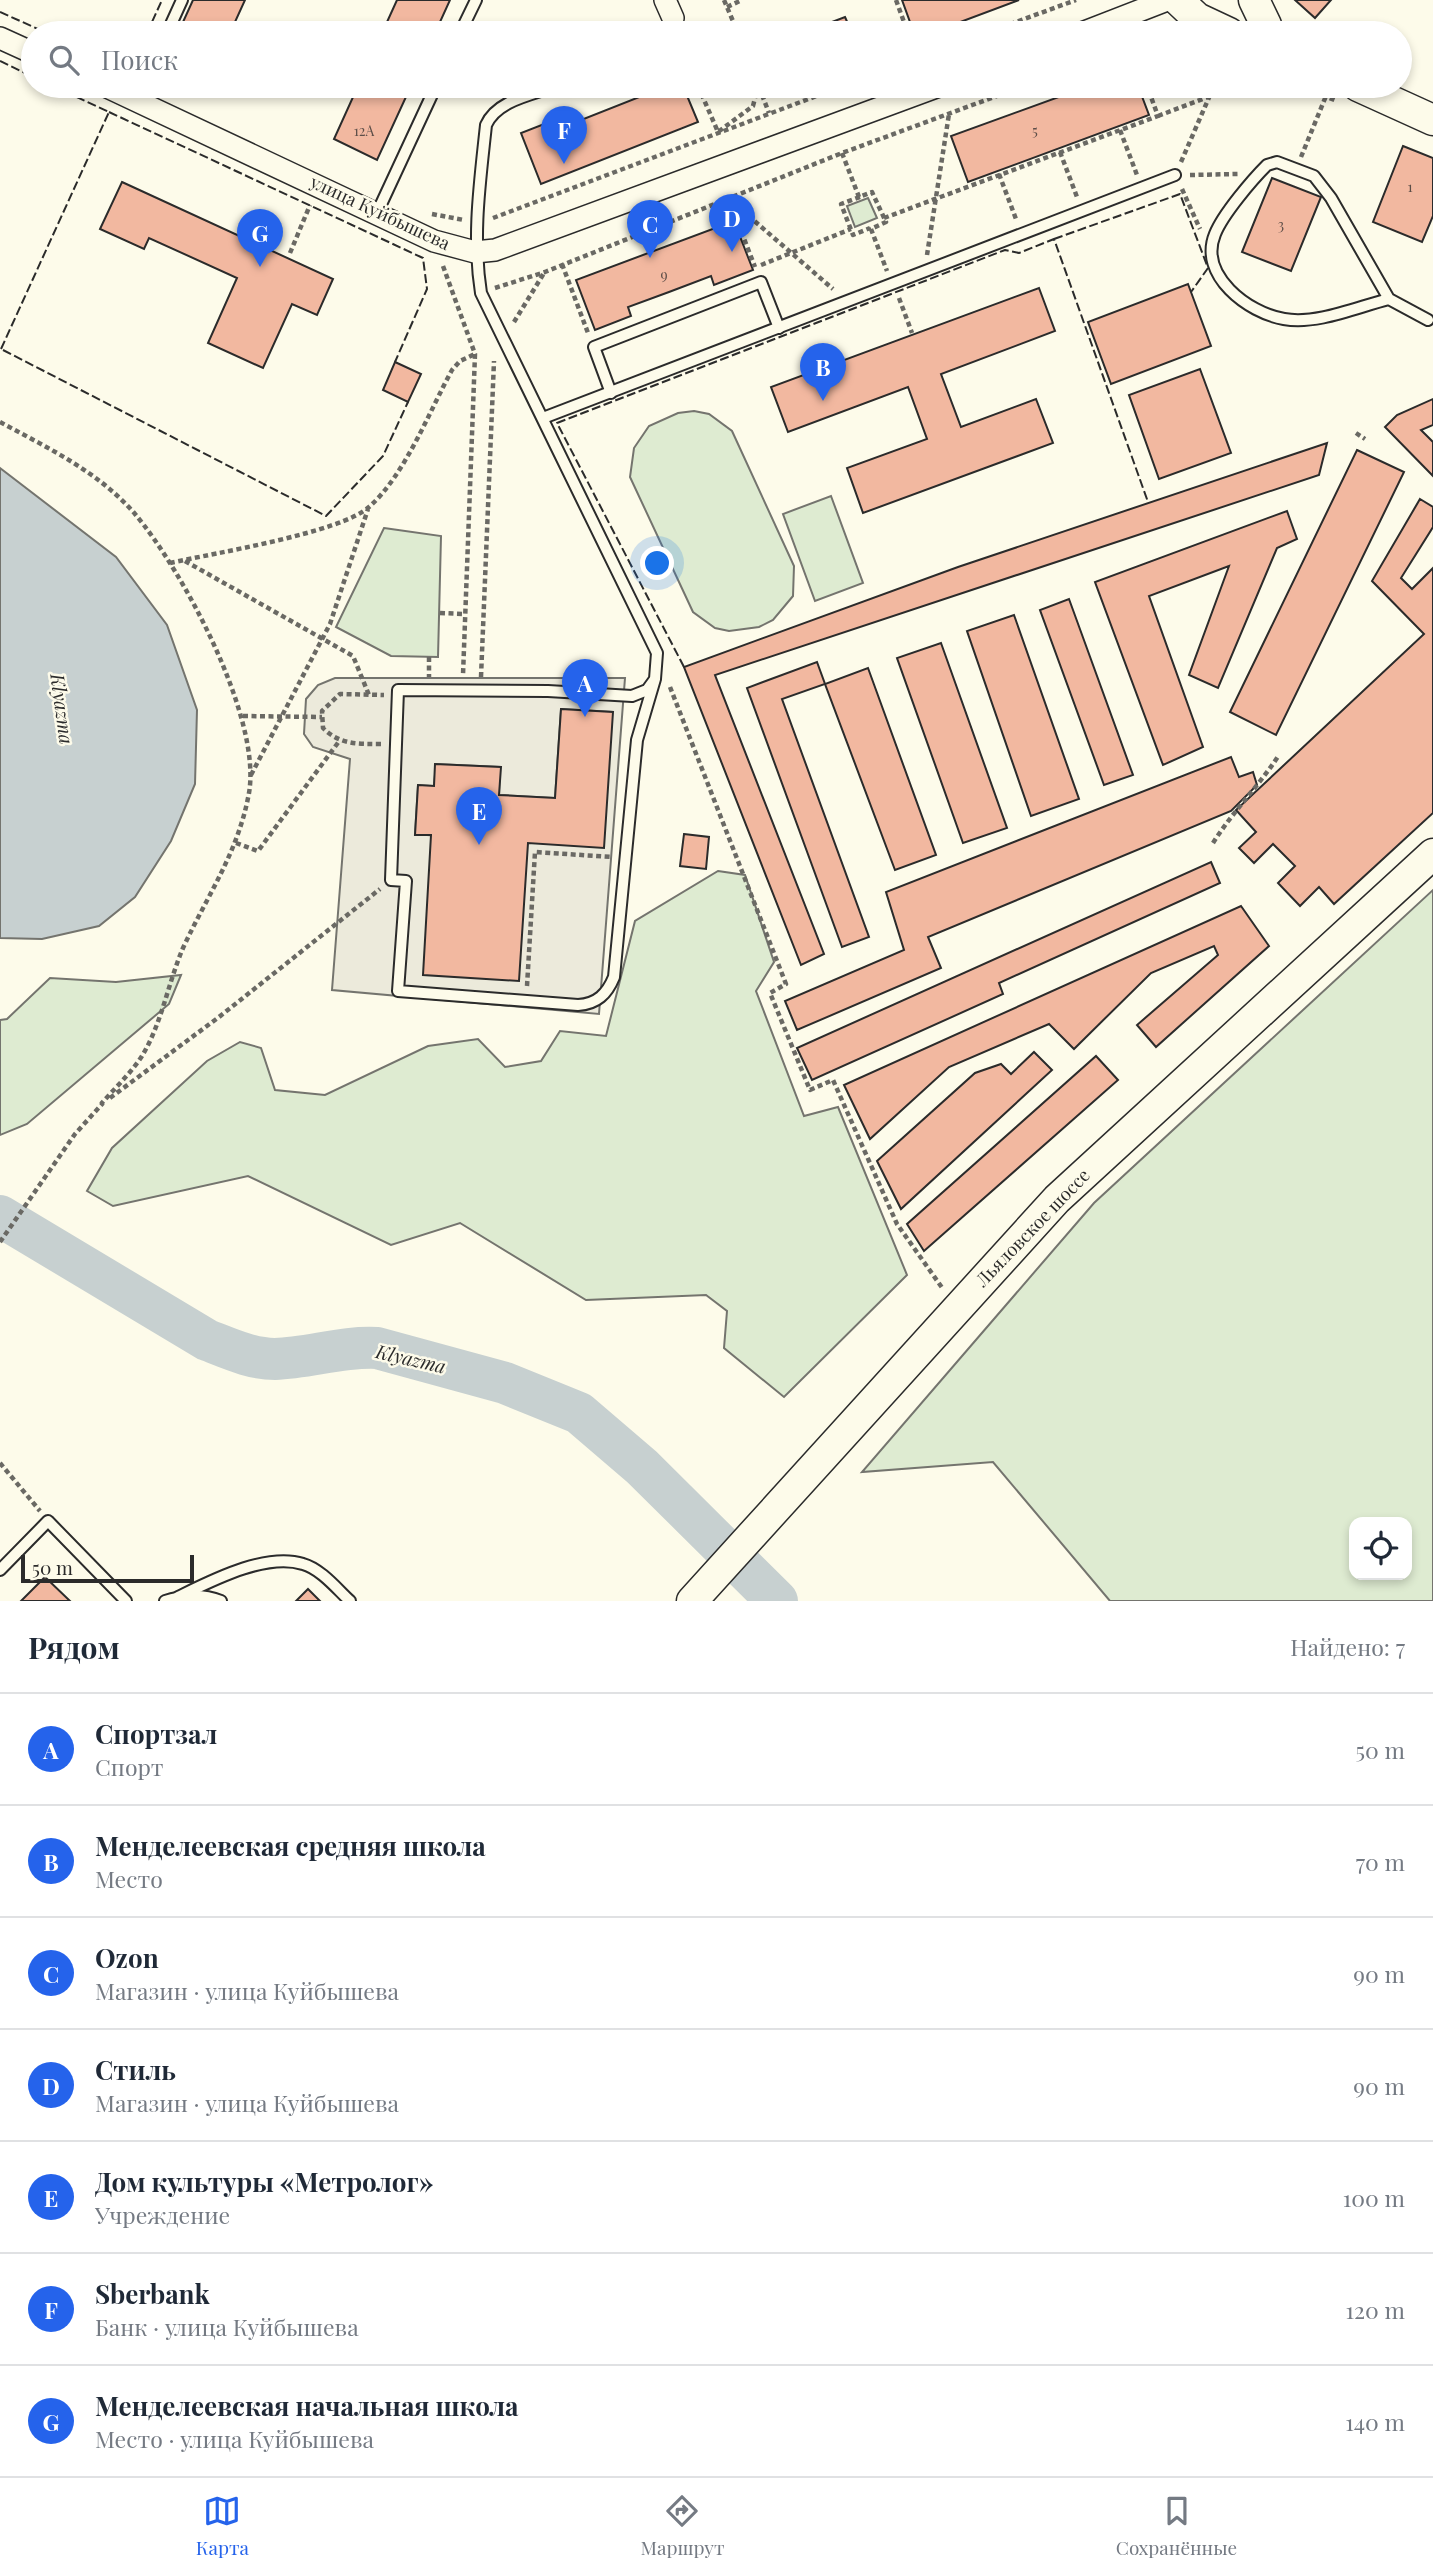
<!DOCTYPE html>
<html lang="ru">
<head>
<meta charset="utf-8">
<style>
	body { margin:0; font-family:"Playfair Display",serif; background:#f6f6f7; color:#1f2937 }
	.controls { position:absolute; right:21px; bottom:21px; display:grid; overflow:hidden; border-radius:14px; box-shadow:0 4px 10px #0003 }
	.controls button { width:63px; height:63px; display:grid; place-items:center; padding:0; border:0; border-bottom:2px solid #e0e1e3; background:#fff; color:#1f2937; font:35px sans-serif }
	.scale { position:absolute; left:21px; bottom:18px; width:173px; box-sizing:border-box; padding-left:7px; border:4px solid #2b2b2b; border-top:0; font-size:19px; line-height:24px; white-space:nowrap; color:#2b2b2b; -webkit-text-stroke:5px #fdfbea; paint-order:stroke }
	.you { position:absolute; left:658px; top:564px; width:24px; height:24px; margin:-18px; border:5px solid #fff; border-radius:50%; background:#1a73e8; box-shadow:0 0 0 10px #1a73e833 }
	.badge { display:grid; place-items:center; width:46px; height:46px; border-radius:50%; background:#2563eb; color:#fff; font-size:23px; font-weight:700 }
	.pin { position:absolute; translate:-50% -58px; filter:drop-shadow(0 2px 4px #0008) }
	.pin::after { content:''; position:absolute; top:37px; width:24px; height:21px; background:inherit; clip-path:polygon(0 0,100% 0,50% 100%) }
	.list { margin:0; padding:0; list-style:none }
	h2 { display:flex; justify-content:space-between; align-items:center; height:91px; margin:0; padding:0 28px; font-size:30px }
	h2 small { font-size:23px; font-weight:400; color:#747a83 }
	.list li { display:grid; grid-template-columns:46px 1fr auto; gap:21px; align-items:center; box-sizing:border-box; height:112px; padding:0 28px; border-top:2px solid #e0e1e3 }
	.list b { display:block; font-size:26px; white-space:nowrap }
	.list p { margin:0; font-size:23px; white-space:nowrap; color:#747a83 }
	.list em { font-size:23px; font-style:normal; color:#747a83 }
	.icon { flex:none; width:38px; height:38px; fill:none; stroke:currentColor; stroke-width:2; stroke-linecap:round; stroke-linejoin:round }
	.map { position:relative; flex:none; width:1433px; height:1601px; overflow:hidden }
	.search { position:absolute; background:#fff; box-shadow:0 4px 10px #0003; left:21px; right:21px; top:21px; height:77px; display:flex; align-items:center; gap:18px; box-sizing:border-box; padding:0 24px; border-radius:38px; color:#747a83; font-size:26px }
	.sheet { height:875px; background:#fff }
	nav { display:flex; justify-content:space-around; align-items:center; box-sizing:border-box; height:98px; border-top:2px solid #e0e1e3; background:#fff; font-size:19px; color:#747a83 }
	nav a { display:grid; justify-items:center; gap:4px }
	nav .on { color:#2563eb }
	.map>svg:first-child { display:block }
	.green { fill:#deebd1; stroke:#74746e; stroke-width:2; fill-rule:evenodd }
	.parking { fill:#eceadb; stroke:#74746e; stroke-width:2; fill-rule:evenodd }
	.water { fill:#c7d0d0; stroke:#74746e; stroke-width:2 }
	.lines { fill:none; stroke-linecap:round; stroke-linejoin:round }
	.river { stroke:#c7d0d0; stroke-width:42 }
	.building { fill:#f2b8a0; stroke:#2b2b2b; stroke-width:2 }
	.lane-casing { stroke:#2b2b2b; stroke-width:14 }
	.street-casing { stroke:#2b2b2b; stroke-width:24 }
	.secondary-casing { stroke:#2b2b2b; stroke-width:33 }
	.path { stroke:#6a6964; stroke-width:4.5; stroke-dasharray:5 3.5; stroke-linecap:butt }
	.lane { stroke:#fdfbea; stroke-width:10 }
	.street { stroke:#fdfbea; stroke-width:21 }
	.secondary { stroke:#fdfbea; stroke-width:30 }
	.fence { stroke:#2b2b2b; stroke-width:2; stroke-dasharray:9 3.5; stroke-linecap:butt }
	.labels { text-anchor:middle; stroke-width:5; stroke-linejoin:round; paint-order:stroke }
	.number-label { font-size:14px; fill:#5d4e48 }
	.street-label { font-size:18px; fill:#2b2b2b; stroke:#fdfbea }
	.water-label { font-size:19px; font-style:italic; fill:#2b2b2b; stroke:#fdfbea }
</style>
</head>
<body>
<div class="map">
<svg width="1433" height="1601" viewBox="0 0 1433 1601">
	<rect width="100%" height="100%" fill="#fdfbea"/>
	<g class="green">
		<polygon points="868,198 877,218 855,227 847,206"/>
		<polygon points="694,411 709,414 732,431 794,566 793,596 773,620 759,627 729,631 715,628 693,612 630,477 634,448 649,426 678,413"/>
		<polygon points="831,496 863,583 815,601 783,514"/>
		<polygon points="384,528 441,536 438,657 391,656 336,627"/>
		<polygon points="718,871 745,875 774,962 756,991 804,1116 838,1107 907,1275 784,1397 724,1348 727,1311 706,1295 586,1300 460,1223 391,1245 248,1176 113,1206 87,1191 112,1148 207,1061 240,1042 261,1048 275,1090 325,1095 428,1046 478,1039 505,1067 541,1061 560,1031 606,1036 635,921"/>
		<path d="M1433 890V1601H1110L993 1462 862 1472 1094 1203ZM1354 1522H1407V1575H1354Z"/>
		<polygon points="181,975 169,1004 27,1124 0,1135 0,1020 7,1019 50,978 116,982"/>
	</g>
	<path class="parking" d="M335 678H625L599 1014 332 990 350 759 313 747 304 734 306 699 318 685ZM561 709 612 712 528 843 415 834 418 785 434 786 436 764 500 767 499 795 555 798Z"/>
	<polygon class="water" points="0,468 116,557 167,625 197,710 195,784 171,841 135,897 99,926 42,939 0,938"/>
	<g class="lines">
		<path class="river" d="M0 1216 207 1340C228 1348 251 1359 275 1359 309 1358 343 1346 377 1348L505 1383 579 1413 642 1467 777 1601"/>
	</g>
	<g class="building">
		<polygon points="193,0 245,0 230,33 178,33"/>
		<polygon points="397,0 450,0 435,33 382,33"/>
		<polygon points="902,0 1019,0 931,33 914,33"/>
		<polygon points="1295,0 1331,0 1315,18"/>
		<polygon points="845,17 852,33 803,33"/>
		<polygon points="358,86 411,86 377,160 334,139"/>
		<polygon points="638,86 683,86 698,122 541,184 521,133 557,119 561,128 642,96"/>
		<polygon points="1089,86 1138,86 1149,115 968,182 951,136"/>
		<polygon points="1403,146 1433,158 1433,216 1422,242 1373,222"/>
		<polygon points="1272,178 1321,197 1291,271 1242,252"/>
		<polygon points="122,182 333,279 317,315 292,304 263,368 208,343 237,278 149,238 144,249 100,229"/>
		<polygon points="734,221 753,270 714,285 711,276 669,292 628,307 631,316 595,330 576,280"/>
		<polygon points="1188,284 1211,346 1111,384 1088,322"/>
		<polygon points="1039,288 1055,331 941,374 961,427 1036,399 1053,443 863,513 847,468 927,439 908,387 788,432 771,387"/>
		<polygon points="395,362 421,374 408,402 383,390"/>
		<polygon points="1200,369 1231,453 1159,479 1129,395"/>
		<polygon points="1433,399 1433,425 1421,430 1433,442 1433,476 1385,427 1397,415"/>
		<polygon points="1327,443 1319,475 715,675 824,954 801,965 684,667 958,567"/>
		<polygon points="1357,450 1404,472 1276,735 1230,712"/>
		<polygon points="1420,499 1433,507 1433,527 1401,578 1412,589 1433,568 1433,813 1334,904 1319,887 1300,906 1278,883 1295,866 1273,844 1254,863 1239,848 1256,832 1236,810 1424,634 1372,581"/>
		<polygon points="1287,511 1297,539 1277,548 1218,688 1189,675 1229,566 1149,596 1203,747 1163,765 1095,582"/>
		<polygon points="1069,599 1133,775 1104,785 1040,610"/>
		<polygon points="1014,615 1079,799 1031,816 967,631"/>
		<polygon points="941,643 1007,828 963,843 897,658"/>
		<polygon points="817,662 825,684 782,699 869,937 842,947 747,688"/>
		<polygon points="868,668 936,855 895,870 825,684"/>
		<polygon points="561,709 613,712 604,848 528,843 519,981 423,975 431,835 415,835 418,785 434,786 435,764 501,767 499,795 555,798"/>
		<polygon points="1231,757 1239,777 1253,772 1257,785 1231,811 928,937 941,968 797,1030 785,1001 904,950 886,892"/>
		<polygon points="684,834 709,837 706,869 680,866"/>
		<polygon points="1211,862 1220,883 999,983 1003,994 812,1080 797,1048"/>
		<polygon points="1241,906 1269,946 1156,1047 1137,1025 1218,955 1214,946 1151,973 1074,1049 1049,1024 949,1067 870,1139 844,1085"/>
		<polygon points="1034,1052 1052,1070 901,1209 877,1161 975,1073 1001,1064 1011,1074"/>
		<polygon points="1096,1056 1118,1080 924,1251 907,1224"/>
		<polygon points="45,1577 70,1601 21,1601"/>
		<polygon points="308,1589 320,1601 296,1601"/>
	</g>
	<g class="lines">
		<defs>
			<g id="lane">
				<polyline points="167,33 182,0"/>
				<polyline points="460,33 476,0"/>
				<path d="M556 86C532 95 497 100 486 125 480 182 472 236 481 293L657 653 655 679 647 690 632 696 548 691 398 690 391 880 406 881 398 991 578 1005C597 1004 607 994 614 977L637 740 655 679"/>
				<polyline points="137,101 144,86"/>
				<polyline points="377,213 436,86"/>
				<path d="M1389 299C1357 307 1317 325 1284 319 1248 313 1198 275 1215 234 1223 214 1252 180 1267 165L1277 162 1314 176 1331 198 1389 299 1428 320"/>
				<polyline points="611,393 594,347 761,282 779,328"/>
				<polyline points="543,418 1175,175"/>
				<polyline points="0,1570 48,1521 126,1601"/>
				<path d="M178 1597C211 1581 266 1552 303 1564 321 1569 337 1589 350 1601"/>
				<path d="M165 1601C182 1595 203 1594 221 1601"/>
			</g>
			<g id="street">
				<polyline points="665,0 673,18"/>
				<polyline points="1082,33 1167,0"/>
				<polyline points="0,38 33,53"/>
				<polyline points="105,86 434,241 475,252 495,250 939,86"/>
			</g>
			<g id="secondary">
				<polyline points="1178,0 1197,18 1229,33"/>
				<polyline points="1254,0 1266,25 1267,33"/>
				<polyline points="1358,86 1433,120"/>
				<polyline points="692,1601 1057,1199 1433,854"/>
			</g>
		</defs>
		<use href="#lane" class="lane-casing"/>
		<use href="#street" class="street-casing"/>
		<use href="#secondary" class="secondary-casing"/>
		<g class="path">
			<polyline points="724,0 738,33"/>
			<polyline points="896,0 908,33"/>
			<polyline points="727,7 742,0"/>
			<polyline points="986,33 1076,0"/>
			<polyline points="73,86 85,91"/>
			<polyline points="698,86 718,132 753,106 758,86"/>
			<polyline points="760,86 777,95 809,96"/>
			<polyline points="1298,86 1337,101"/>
			<polyline points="759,87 769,113"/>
			<polyline points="1158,116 1208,97"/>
			<polyline points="1120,130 1137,175"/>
			<polyline points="1060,152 1077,197"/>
			<polyline points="842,153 859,197 872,192 886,222 871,229 887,271"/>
			<polyline points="1301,157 1326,96"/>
			<polyline points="1181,162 1214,86"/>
			<polyline points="999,174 1016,219"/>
			<polyline points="1190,175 1238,174"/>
			<polyline points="1182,189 1200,229"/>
			<polyline points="860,197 841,204 853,235 870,228"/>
			<polyline points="729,199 833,289"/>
			<polyline points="729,200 755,267"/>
			<polyline points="432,214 464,220"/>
			<polyline points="493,218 843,86"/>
			<polyline points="884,218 1158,116 1147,86"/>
			<polyline points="290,253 310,205"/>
			<polyline points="927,255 949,114"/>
			<polyline points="562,264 588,333"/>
			<polyline points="761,265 851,229"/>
			<polyline points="443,266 475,354 463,675"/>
			<polyline points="495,288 545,272 842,153 1024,86"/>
			<polyline points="899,298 912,333"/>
			<polyline points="514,322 544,273"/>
			<path d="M0 422C48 448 99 472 135 514 183 571 262 718 249 793 238 853 208 894 183 948 168 983 162 1023 142 1056 131 1073 114 1089 101 1104"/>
			<polyline points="1356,433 1365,439"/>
			<polyline points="185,561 353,656 369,695"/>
			<path d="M170 563C214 553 340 533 369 507 405 475 429 412 452 370L460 361 475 354"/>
			<polyline points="440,613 465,614"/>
			<polyline points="429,657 429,677"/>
			<polyline points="481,677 494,361"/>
			<polyline points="670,687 786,984 770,993 810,1090 833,1080 897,1224 943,1289"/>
			<polyline points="243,716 322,717"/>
			<path d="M381 744C358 744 340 745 323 728L322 711 340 694 384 695"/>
			<polyline points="251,775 330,624 368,509"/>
			<polyline points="236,843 258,851 340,740"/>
			<path d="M1213 843C1233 811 1259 786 1279 755"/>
			<polyline points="527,986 535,852 612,857"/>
			<polyline points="110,1098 219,1017 380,889"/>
			<polyline points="0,1242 75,1134 103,1103"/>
			<polyline points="0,1463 40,1511"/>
		</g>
		<use href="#lane" class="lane"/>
		<use href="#street" class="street"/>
		<use href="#secondary" class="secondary"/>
		<g class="fence">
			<polyline points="0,12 47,33"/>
			<polyline points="147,33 162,0"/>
			<polyline points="0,61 33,77"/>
			<polyline points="109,112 423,258 427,289 395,362"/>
			<polyline points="1054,239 1180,194 1208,268 1191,292"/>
			<polyline points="1,349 109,112 53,86"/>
			<polyline points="3,350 326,516 383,456 408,402"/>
			<polyline points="684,667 557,423 1005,250 1019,253 1054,239 1148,502"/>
		</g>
	</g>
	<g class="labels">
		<g class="number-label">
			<text x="364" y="136">12А</text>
			<text x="1035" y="136">5</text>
			<text x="1410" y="192">1</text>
			<text x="1281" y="230">3</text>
			<text x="664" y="280">9</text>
		</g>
		<g class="street-label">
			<text transform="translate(380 213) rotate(25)" y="6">улица Куйбышева</text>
			<text transform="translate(1033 1228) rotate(-46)" y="6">Льяловское шоссе</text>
		</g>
		<g class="water-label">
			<text transform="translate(62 709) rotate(82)" y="7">Klyazma</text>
			<text transform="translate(411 1359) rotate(13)" y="7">Klyazma</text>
		</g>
	</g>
</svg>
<div class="controls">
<button><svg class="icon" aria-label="locate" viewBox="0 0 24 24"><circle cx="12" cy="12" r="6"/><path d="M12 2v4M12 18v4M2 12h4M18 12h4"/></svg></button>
</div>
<div class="scale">50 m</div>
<div class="you"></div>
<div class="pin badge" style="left:585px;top:717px">A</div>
<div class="pin badge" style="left:823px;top:401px">B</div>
<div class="pin badge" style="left:650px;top:258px">C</div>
<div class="pin badge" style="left:732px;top:252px">D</div>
<div class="pin badge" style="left:479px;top:845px">E</div>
<div class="pin badge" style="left:564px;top:164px">F</div>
<div class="pin badge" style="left:260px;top:267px">G</div>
<div class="search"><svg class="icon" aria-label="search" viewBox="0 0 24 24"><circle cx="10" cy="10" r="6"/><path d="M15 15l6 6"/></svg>Поиск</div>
</div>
<section class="sheet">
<h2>Рядом<small>Найдено: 7</small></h2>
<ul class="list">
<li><span class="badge">A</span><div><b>Спортзал</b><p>Спорт</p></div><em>50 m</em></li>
<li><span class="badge">B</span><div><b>Менделеевская средняя школа</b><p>Место</p></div><em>70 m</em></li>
<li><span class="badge">C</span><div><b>Ozon</b><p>Магазин · улица Куйбышева</p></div><em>90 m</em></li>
<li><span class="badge">D</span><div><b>Стиль</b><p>Магазин · улица Куйбышева</p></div><em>90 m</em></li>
<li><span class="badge">E</span><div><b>Дом культуры «Метролог»</b><p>Учреждение</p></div><em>100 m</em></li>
<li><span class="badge">F</span><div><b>Sberbank</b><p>Банк · улица Куйбышева</p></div><em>120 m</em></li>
<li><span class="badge">G</span><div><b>Менделеевская начальная школа</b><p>Место · улица Куйбышева</p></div><em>140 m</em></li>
</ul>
</section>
<nav>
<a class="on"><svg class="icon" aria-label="map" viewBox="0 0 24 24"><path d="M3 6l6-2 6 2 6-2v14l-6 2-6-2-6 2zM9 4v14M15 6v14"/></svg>Карта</a>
<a><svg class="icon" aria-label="directions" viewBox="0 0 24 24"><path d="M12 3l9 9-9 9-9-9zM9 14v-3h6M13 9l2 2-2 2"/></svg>Маршрут</a>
<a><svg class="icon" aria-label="saved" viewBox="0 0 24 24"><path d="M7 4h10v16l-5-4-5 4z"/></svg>Сохранённые</a>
</nav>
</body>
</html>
